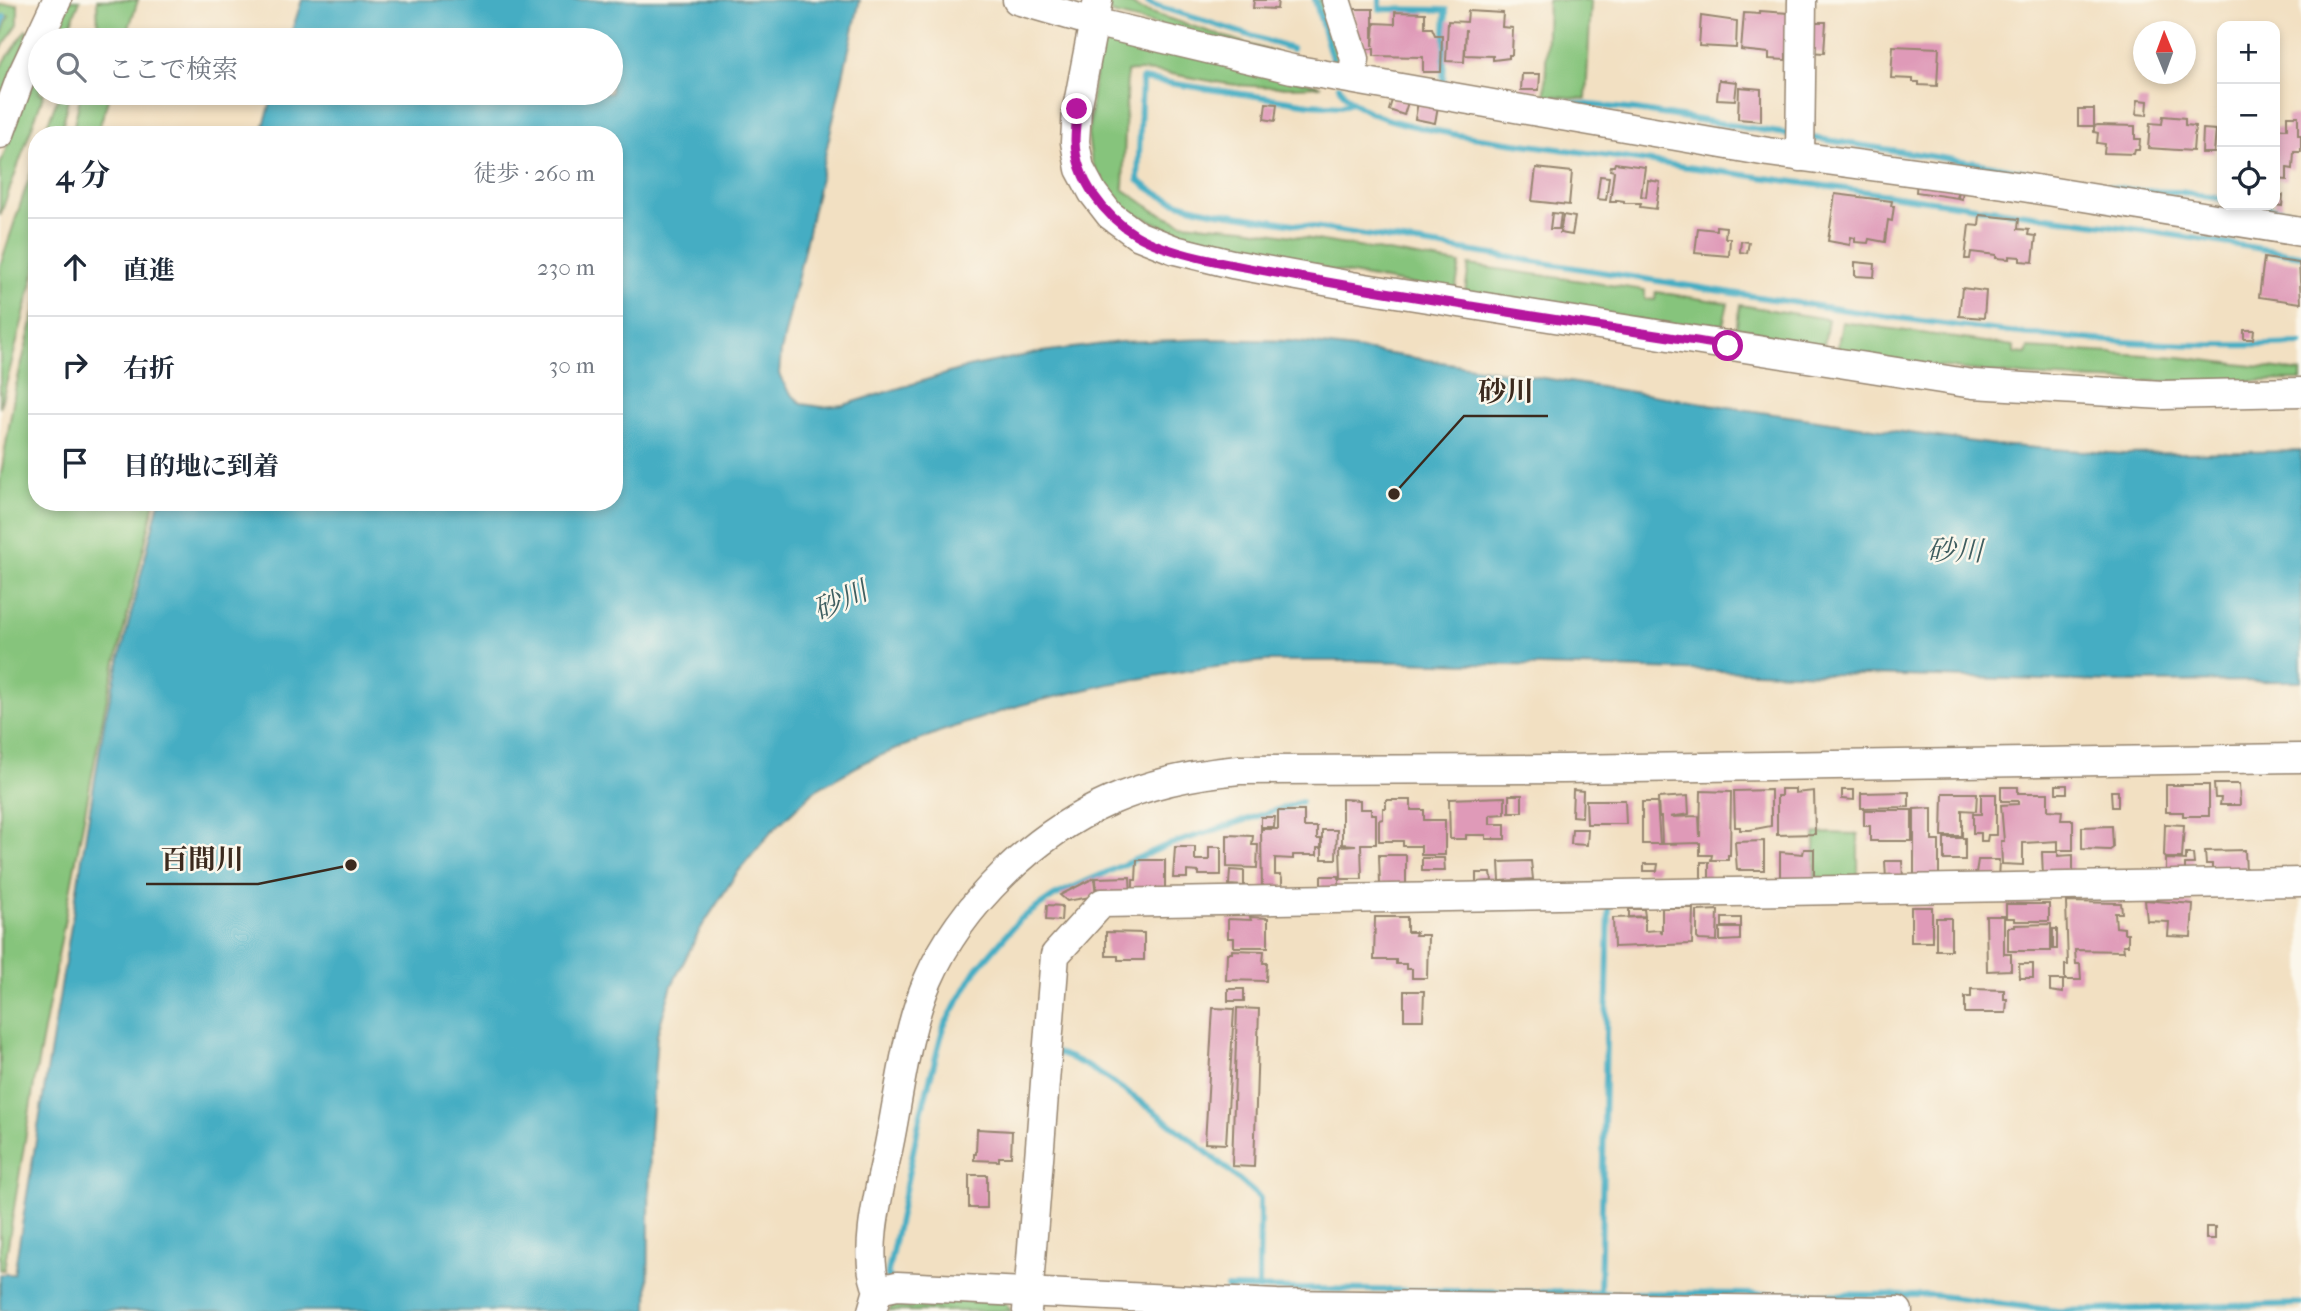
<!DOCTYPE html>
<html lang="ja">
<head>
<meta charset="utf-8">
<style>
	body { margin:0; font-family:"IM FELL French Canon","Noto Serif JP",serif; background:#f2f2f3; color:#1f2937 }
	.controls { position:absolute; right:21px; top:21px; display:grid; overflow:hidden; border-radius:14px; box-shadow:0 4px 10px #0003 }
	.controls button { width:63px; height:63px; display:grid; place-items:center; padding:0; border:0; border-bottom:2px solid #e0e1e3; background:#fff; color:#1f2937; font:35px sans-serif }
	.compass { position:absolute; left:2133px; top:21px; width:63px; height:63px; border-radius:50%; background:#fff; box-shadow:0 4px 10px #0003; rotate:359deg }
	.stop { position:absolute; width:21px; height:21px; margin:-16px; border:5px solid #b5179e; border-radius:50%; background:#fff }
	.stop.end { background:#b5179e; border-color:#fff; box-shadow:0 2px 7px #0008 }
	.list { margin:0; padding:0; list-style:none }
	h2 { display:flex; justify-content:space-between; align-items:center; height:91px; margin:0; padding:0 28px; font-size:30px }
	h2 small { font-size:23px; font-weight:400; color:#747a83 }
	.list li { display:grid; grid-template-columns:46px 1fr auto; gap:21px; align-items:center; box-sizing:border-box; height:98px; padding:0 28px; border-top:2px solid #e0e1e3 }
	.list b { display:block; font-size:26px; white-space:nowrap }
	.list em { font-size:23px; font-style:normal; color:#747a83 }
	.icon { flex:none; width:38px; height:38px; fill:none; stroke:currentColor; stroke-width:2; stroke-linecap:round; stroke-linejoin:round }
	.map { position:relative; flex:none; width:2301px; height:1311px; overflow:hidden }
	.search { position:absolute; background:#fff; box-shadow:0 4px 10px #0003; left:28px; top:28px; width:595px; height:77px; display:flex; align-items:center; gap:18px; box-sizing:border-box; padding:0 24px; border-radius:38px; color:#747a83; font-size:26px }
	.panel { position:absolute; background:#fff; box-shadow:0 4px 10px #0003; left:28px; top:126px; width:595px; height:385px; border-radius:28px }
	.map>svg:first-child { display:block }
	.green { fill:#86c47b; stroke:#60774c; stroke-width:2 }
	.water { fill:#44adc3; stroke:#406c70; stroke-width:2 }
	.lines { fill:none; stroke-linecap:round; stroke-linejoin:round }
	.stream { stroke:#44adc3; stroke-width:6 }
	.building { fill:#df9ab8 }
	.minor-casing { stroke:#968570; stroke-width:31 }
	.minor { stroke:#fff; stroke-width:28 }
	.route { stroke:#b5179e; stroke-width:9 }
	.labels { text-anchor:middle; stroke-width:5; stroke-linejoin:round; paint-order:stroke }
	.water-label { font-size:28px; font-style:italic; fill:#3f5e60; stroke:#fbf7ec }
	.leader { fill:none; stroke:#3b2a1e; stroke-width:2.5 }
	.callout-dot { fill:#3b2a1e; stroke:#fbf7ec; stroke-width:2.5 }
	.callout-label { font-size:28px; text-anchor:middle; font-weight:bold; fill:#3b2a1e; stroke:#fbf7ec; stroke-width:5; stroke-linejoin:round; paint-order:stroke }
</style>
</head>
<body>
<div class="map">
<svg width="2301" height="1311" viewBox="0 0 2301 1311">
	<rect width="100%" height="100%" fill="#fbf7ec"/>
	<filter id="ink" filterUnits="userSpaceOnUse"><feTurbulence type="fractalNoise" baseFrequency=".0143" numOctaves="2"/><feDisplacementMap in="SourceGraphic" scale="14" xChannelSelector="R" yChannelSelector="G"/><feConvolveMatrix kernelMatrix="1 2 1 2 8 2 1 2 1" color-interpolation-filters="sRGB"/></filter>
	<filter id="wash" filterUnits="userSpaceOnUse"><feTurbulence type="fractalNoise" baseFrequency=".00686" numOctaves="4" result="noise"/><feDisplacementMap in="SourceGraphic" scale="28" xChannelSelector="R" yChannelSelector="G"/><feGaussianBlur stdDeviation="1.57" result="paint"/><feColorMatrix in="noise" values="0 0 0 0 0 0 0 0 0 0 0 0 0 0 0 0 0 1.4 0 .05"/><feComposite in="paint" operator="in"/></filter>
	<g filter="url(#wash)">
		<rect width="100%" height="100%" fill="#f2e0c2"/>
		<g class="green">
			<polygon points="68,0 80,0 64,40 48,40"/>
			<polygon points="97,0 138,0 125,40 94,40 98,30"/>
			<polygon points="1109,0 1131,4 1139,9 1292,58 1112,14 1109,7"/>
			<polygon points="1317,0 1333,0 1350,57 1341,64 1335,63"/>
			<polygon points="1548,0 1591,0 1586,99 1545,95"/>
			<polygon points="18,4 18,24 0,50 0,38 9,16 0,15 0,5"/>
			<polygon points="26,30 29,32 0,101 0,68"/>
			<path d="M1110 36 1322 86C1291 87 1261 88 1229 84 1205 81 1147 67 1127 72L1123 189 1155 211 1182 223 1245 228 1460 264 1455 292 1253 257 1178 233 1123 208 1111 199 1098 179 1091 157 1088 135 1098 48Z"/>
			<polygon points="40,58 40,93 44,93 0,216 0,165"/>
			<polygon points="60,93 69,93 61,135 43,135"/>
			<polygon points="81,93 110,93 97,135 72,135"/>
			<polygon points="37,154 37,263 0,408 0,266"/>
			<polygon points="1469,265 1645,290 1645,299 1655,300 1656,292 1728,303 1721,333 1465,293"/>
			<polygon points="37,303 37,502 155,502 104,711 35,1078 4,1270 0,1270 0,480 15,390"/>
			<polygon points="1740,305 1828,319 1823,351 1735,336"/>
			<path d="M1842 322 2014 346V353L2026 354 2028 348 2179 357 2301 372V380C2210 382 2119 383 2028 376 1964 371 1901 361 1837 351Z"/>
			<polygon points="1815,833 1858,834 1858,882 1815,877"/>
			<polygon points="901,1299 1005,1302 1011,1311 889,1311 894,1301"/>
		</g>
		<polygon class="water" points="302,0 860,0 781,352 779,374 788,391 802,404 822,407 844,405 968,367 1042,352 1119,342 1209,339 1290,341 1370,351 1767,413 1995,445 2124,454 2301,451 2301,681 2112,682 1365,661 1266,661 1191,670 1109,684 1021,705 939,732 867,761 814,791 772,831 737,873 701,928 672,985 657,1035 650,1135 648,1311 0,1311 0,1274 14,1274 105,718 159,502 614,502 614,135 261,135 274,93 611,93 611,40 289,40"/>
		<g class="lines">
			<g class="stream">
				<polyline points="1148,0 1148,3 1292,49"/>
				<polyline points="1315,0 1335,69"/>
				<polyline points="1380,0 1380,9 1446,10 1443,84 1447,85"/>
				<polyline points="0,28 4,17"/>
				<path d="M1339 86C1355 120 1426 128 1458 135L2141 230 2301 255"/>
				<polyline points="1554,101 1636,110 1793,135"/>
				<path d="M1352 102 1340 106 1310 104 1142 79 1138 180C1160 199 1182 205 1211 211 1389 238 1568 267 1746 295 1930 324 2114 352 2301 344"/>
				<polyline points="1807,137 1988,165 2072,181 2139,191 2180,192 2222,199"/>
				<polyline points="2255,205 2301,213"/>
				<path d="M1056 1053C1077 1058 1100 1074 1118 1086 1168 1120 1215 1157 1260 1198L1259 1289"/>
				<polyline points="890,1277 887,1277 921,1113 944,1026 976,970 1019,920 1054,896 1165,846 1301,802"/>
				<polyline points="1227,1288 1611,1293 1933,1295 2058,1311 2301,1304"/>
				<polyline points="1600,1293 1609,903"/>
			</g>
		</g>
		<g id="blocks">
			<g class="building">
				<polygon points="1254,0 1278,0 1277,9 1253,8"/>
				<polygon points="1352,9 1373,9 1373,46 1375,23 1395,24 1395,12 1425,13 1425,28 1432,28 1435,35 1442,35 1441,72 1423,72 1423,57 1374,56 1374,49 1364,49 1364,39 1359,39"/>
				<polygon points="1468,11 1503,13 1502,27 1513,28 1512,55 1509,55 1509,58 1493,60 1493,56 1465,55 1466,29 1464,62 1446,61 1448,21 1467,22"/>
				<polygon points="1760,11 1789,13 1796,55 1786,54 1786,60 1769,59 1769,53 1741,50 1744,13 1760,14"/>
				<polygon points="1701,16 1737,21 1736,48 1699,46"/>
				<polygon points="1811,22 1826,22 1824,53 1808,52"/>
				<polygon points="1893,46 1939,48 1937,86 1919,85 1919,82 1913,82 1913,79 1891,78"/>
				<polygon points="1522,74 1540,74 1539,90 1521,90"/>
				<polygon points="1719,80 1737,82 1735,100 1717,99"/>
				<polygon points="1739,87 1761,89 1761,121 1738,119"/>
				<polygon points="1393,97 1408,102 1404,115 1389,110"/>
				<polygon points="2138,100 2148,101 2147,115 2136,114"/>
				<polygon points="1418,102 1438,106 1435,123 1415,119"/>
				<polygon points="1266,103 1277,104 1275,121 1264,119"/>
				<rect x="2078" y="109" width="16" height="17"/>
				<polygon points="2163,116 2185,118 2185,125 2195,126 2193,151 2148,148 2150,123 2162,124"/>
				<polygon points="2287,116 2298,116 2298,135 2301,135 2301,152 2294,152 2293,169 2287,168 2287,180 2275,179 2275,128 2287,129"/>
				<polygon points="2098,125 2135,126 2135,139 2140,139 2139,150 2135,150 2134,154 2104,153 2105,144 2097,143 2098,133 2094,132 2094,126"/>
				<polygon points="2203,129 2216,130 2214,153 2202,153"/>
				<polygon points="1615,163 1645,167 1641,196 1646,197 1648,180 1660,182 1656,209 1640,207 1641,203 1624,203 1624,201 1616,200 1616,202 1610,202 1614,171 1610,170 1611,166 1614,166"/>
				<polygon points="1536,168 1572,172 1569,205 1532,201"/>
				<polygon points="1600,176 1609,177 1606,200 1597,199"/>
				<polygon points="1917,180 1963,185 1962,199 1958,198 1959,190 1957,198 1916,192"/>
				<polygon points="1835,194 1892,201 1891,206 1894,206 1892,221 1888,220 1885,242 1869,239 1868,243 1855,242 1855,238 1851,237 1850,245 1828,241"/>
				<polygon points="2275,194 2283,195 2282,206 2275,205"/>
				<polygon points="1552,213 1561,214 1559,229 1550,229"/>
				<polygon points="1563,215 1575,217 1572,235 1560,233"/>
				<polygon points="1980,215 2019,219 2018,229 2029,230 2028,235 2036,236 2033,262 2020,261 2020,257 2009,256 2009,259 1996,258 1996,255 1971,252 1970,259 1965,259 1969,225 1979,226"/>
				<polygon points="1716,226 1726,227 1725,238 1730,238 1729,256 1695,253 1698,228 1716,230"/>
				<polygon points="1741,241 1749,242 1747,253 1740,252"/>
				<polygon points="2264,258 2299,263 2301,303 2259,297"/>
				<polygon points="1855,262 1875,264 1874,277 1855,276"/>
				<polygon points="1962,288 1986,291 1984,318 1959,316"/>
				<polygon points="2244,330 2254,330 2253,339 2244,339"/>
				<polygon points="2214,784 2239,784 2240,805 2220,805 2221,798 2215,798"/>
				<rect x="2056" y="785" width="11" height="8"/>
				<polygon points="2166,785 2209,785 2209,816 2183,816 2183,812 2166,812"/>
				<polygon points="2001,787 2018,787 2018,793 2048,793 2048,810 2062,811 2061,820 2073,820 2073,850 2058,850 2058,841 2023,843 2023,865 2002,864 2001,841 2004,841 2001,805 2018,804 2018,801 2001,801"/>
				<polygon points="1781,789 1795,789 1795,793 1814,791 1815,834 1777,835 1777,796 1781,796"/>
				<polygon points="1573,790 1583,791 1582,817 1572,816"/>
				<polygon points="1771,790 1771,826 1750,830 1740,830 1740,827 1735,827 1734,791"/>
				<polygon points="1842,790 1854,790 1854,800 1842,799"/>
				<polygon points="1701,791 1731,792 1730,855 1728,855 1728,860 1711,860 1712,855 1700,855 1700,843 1662,844 1661,817 1659,817 1658,798 1688,796 1689,814 1670,817 1699,816 1700,837"/>
				<polygon points="2111,791 2118,791 2118,807 2112,807"/>
				<polygon points="1909,792 1909,807 1861,808 1861,793"/>
				<polygon points="1943,793 1977,793 1976,811 1962,810 1962,836 1942,836"/>
				<polygon points="1981,794 1996,794 1996,835 1988,835 1987,841 1981,841 1981,833 1973,833 1973,814 1981,814"/>
				<rect x="1509" y="795" width="13" height="17"/>
				<polygon points="1505,797 1505,814 1490,815 1490,824 1505,824 1505,839 1486,839 1486,835 1466,835 1466,839 1450,839 1449,799"/>
				<polygon points="1342,799 1360,800 1360,809 1371,809 1371,814 1376,814 1376,844 1361,844 1362,879 1341,879 1340,846 1356,845 1342,844"/>
				<polygon points="1386,800 1411,800 1411,810 1424,810 1424,820 1445,820 1445,855 1421,855 1421,846 1403,846 1403,841 1379,841 1379,820 1383,819 1383,808 1386,808"/>
				<polygon points="1586,800 1625,800 1626,824 1587,824"/>
				<polygon points="1642,802 1657,802 1660,844 1642,844"/>
				<polygon points="1932,808 1932,841 1939,841 1939,880 1914,877 1914,809"/>
				<polygon points="1864,810 1912,810 1912,841 1870,841 1870,826 1864,826"/>
				<polygon points="1278,811 1304,811 1304,827 1317,827 1317,839 1321,839 1321,848 1317,848 1317,855 1293,855 1293,859 1275,858 1275,875 1281,875 1282,879 1282,893 1262,893 1261,829 1278,829"/>
				<polygon points="1261,817 1275,817 1274,827 1261,827"/>
				<polygon points="2165,824 2184,825 2182,858 2166,858 2164,856"/>
				<polygon points="2112,826 2113,848 2110,850 2082,849 2082,827"/>
				<polygon points="1572,829 1588,829 1587,845 1571,844"/>
				<polygon points="1322,830 1337,830 1336,859 1322,859"/>
				<polygon points="1227,835 1253,836 1252,845 1258,845 1257,868 1227,867"/>
				<rect x="1944" y="838" width="21" height="22"/>
				<polygon points="1764,841 1764,870 1737,870 1735,842"/>
				<polygon points="1175,847 1195,847 1195,860 1209,860 1209,847 1221,847 1221,875 1199,875 1199,872 1187,871 1187,878 1173,878"/>
				<polygon points="1804,849 1814,849 1814,880 1780,881 1780,852 1803,854"/>
				<polygon points="2245,850 2246,873 2212,874 2212,864 2206,864 2205,851"/>
				<polygon points="2042,852 2058,852 2058,856 2073,855 2073,878 2043,878"/>
				<polygon points="2186,854 2193,854 2194,864 2185,864 2185,874 2166,874 2166,859 2186,860"/>
				<polygon points="1379,855 1406,855 1406,884 1380,884"/>
				<polygon points="1422,858 1444,858 1445,871 1422,871"/>
				<polygon points="1137,860 1165,860 1165,892 1133,889 1133,880 1136,880"/>
				<polygon points="1978,860 1999,860 1998,879 1978,879 1978,874 1976,873"/>
				<polygon points="1531,861 1533,879 1500,881 1499,862"/>
				<polygon points="1885,861 1902,861 1903,878 1886,879"/>
				<rect x="1701" y="862" width="8" height="21"/>
				<polygon points="1644,864 1658,864 1657,871 1644,871"/>
				<polygon points="1230,870 1244,871 1244,886 1229,885"/>
				<polygon points="1476,873 1491,873 1492,881 1476,882"/>
				<rect x="1321" y="876" width="18" height="16"/>
				<polygon points="1130,877 1131,896 1097,896 1096,878"/>
				<polygon points="1094,878 1096,896 1067,901 1060,895"/>
				<polygon points="2145,900 2193,904 2191,937 2168,936 2169,922 2147,921"/>
				<polygon points="2066,902 2121,903 2122,913 2115,913 2116,927 2124,928 2124,933 2128,933 2128,945 2123,945 2124,951 2075,950 2076,964 2080,964 2081,980 2065,980 2065,965 2068,965"/>
				<polygon points="2006,904 2049,904 2049,921 2015,921 2015,918 2006,918"/>
				<polygon points="1047,905 1062,906 1061,921 1046,920"/>
				<rect x="1911" y="907" width="21" height="35"/>
				<polygon points="1662,908 1693,908 1692,944 1614,947 1613,918 1645,917 1645,931 1660,930 1662,934"/>
				<polygon points="1629,909 1644,909 1645,916 1629,917"/>
				<polygon points="1718,910 1717,941 1699,940 1697,938 1697,911"/>
				<polygon points="1986,916 2004,916 2004,954 2011,954 2011,970 1987,971"/>
				<polygon points="1250,917 1268,918 1268,947 1234,947 1234,938 1228,938 1228,919 1251,920"/>
				<polygon points="1375,917 1407,917 1407,932 1416,932 1415,935 1428,935 1427,978 1412,978 1412,969 1406,969 1406,964 1396,964 1396,960 1374,960"/>
				<rect x="1722" y="918" width="19" height="9"/>
				<rect x="1936" y="918" width="15" height="32"/>
				<polygon points="2051,924 2051,951 2008,951 2008,927 2015,927 2015,925"/>
				<polygon points="1720,928 1740,928 1740,940 1720,941"/>
				<rect x="2053" y="929" width="4" height="20"/>
				<polygon points="1106,932 1144,933 1144,960 1118,960 1118,956 1106,956"/>
				<polygon points="1232,950 1264,951 1263,963 1267,963 1266,981 1226,980 1227,953 1232,953"/>
				<polygon points="2019,964 2033,964 2033,978 2020,978"/>
				<polygon points="2050,980 2063,980 2063,993 2050,991"/>
				<rect x="1228" y="989" width="16" height="12"/>
				<polygon points="1971,989 2004,990 2004,999 2007,999 2006,1013 1965,1013 1965,997 1971,997"/>
				<polygon points="1404,991 1424,991 1423,1020 1404,1020"/>
				<polygon points="1213,1008 1234,1009 1226,1144 1205,1143"/>
				<polygon points="1237,1008 1259,1009 1254,1167 1232,1166"/>
				<polygon points="977,1129 1012,1131 1011,1157 999,1157 999,1161 974,1160 974,1154 976,1154"/>
				<rect x="969" y="1175" width="18" height="33"/>
				<rect x="2206" y="1227" width="9" height="12"/>
			</g>
		</g>
	</g>
	<g filter="url(#ink)">
		<use href="#blocks" fill-opacity="0" stroke="#968570" stroke-width="2"/>
		<g class="lines">
			<defs>
				<g id="minor">
					<polyline points="1017,0 1093,22 1292,69 1768,152 2004,184 2301,232"/>
					<polyline points="1098,0 1077,109 1075,142 1080,169 1093,193 1110,215 1137,235 1175,250 1232,264 1352,286 1973,384 2163,395 2301,392"/>
					<polyline points="1336,0 1355,59 1352,79"/>
					<polyline points="0,134 21,77 57,0"/>
					<polyline points="1800,157 1802,0"/>
					<polyline points="878,1290 897,1286 1277,1304 1898,1311"/>
					<path d="M872 1311 878 1290C861 1254 881 1184 889 1145 900 1090 906 1031 928 980 961 904 1035 834 1110 801 1151 783 1195 774 1239 770L1563 769 2301 758"/>
					<polyline points="1027,1311 1055,955 1102,903 2301,882"/>
				</g>
			</defs>
			<use href="#minor" class="minor-casing"/>
			<use href="#minor" class="minor"/>
		</g>
	</g>
	<g class="lines" filter="url(#ink)">
		<path class="route" d="M1077 109C1077 119 1075 130 1075 141 1076 179 1104 216 1136 235 1175 258 1253 268 1299 277 1442 303 1585 324 1728 346"/>
	</g>
	<g class="labels">
		<g class="water-label">
			<text transform="translate(1955 550) rotate(1)" y="10">砂川</text>
			<text transform="translate(840 600) rotate(-24)" y="10">砂川</text>
		</g>
	</g>
	<path class="leader" d="M1394 494L1464 416H1548M351 865L258 884H146"/>
	<g class="callout-dot">
		<circle cx="1394" cy="494" r="7"/>
		<circle cx="351" cy="865" r="7"/>
	</g>
	<g class="callout-label">
		<text x="1506" y="401">砂川</text>
		<text x="202" y="869">百間川</text>
	</g>
</svg>
<div class="controls">
<button>+</button>
<button>−</button>
<button><svg class="icon" aria-label="locate" viewBox="0 0 24 24"><circle cx="12" cy="12" r="6"/><path d="M12 2v4M12 18v4M2 12h4M18 12h4"/></svg></button>
</div>
<svg class="compass" viewBox="-18 -18 36 36"><path d="M0-13l5 13h-10z" fill="#e53935"/><path d="M0 13l5-13h-10z" fill="#747a83"/></svg>
<div class="stop" style="left:1728px;top:346px"></div>
<div class="stop end" style="left:1077px;top:109px"></div>
<div class="search"><svg class="icon" aria-label="search" viewBox="0 0 24 24"><circle cx="10" cy="10" r="6"/><path d="M15 15l6 6"/></svg>ここで検索</div>
<section class="panel">
<h2>4 分<small>徒歩 · 260 m</small></h2>
<ul class="list">
<li><svg class="icon" aria-label="ahead" viewBox="0 0 24 24"><path d="M12 20V5M6 11l6-6 6 6"/></svg><div><b>直進</b></div><em>230 m</em></li>
<li><svg class="icon" aria-label="right" viewBox="0 0 24 24"><path d="M7 20v-9h11M14 6l5 5-5 5"/></svg><div><b>右折</b></div><em>30 m</em></li>
<li><svg class="icon" aria-label="arrive" viewBox="0 0 24 24"><path d="M6 21V4h12l-3 4 3 4H6"/></svg><div><b>目的地に到着</b></div></li>
</ul>
</section>
</div>
</body>
</html>
